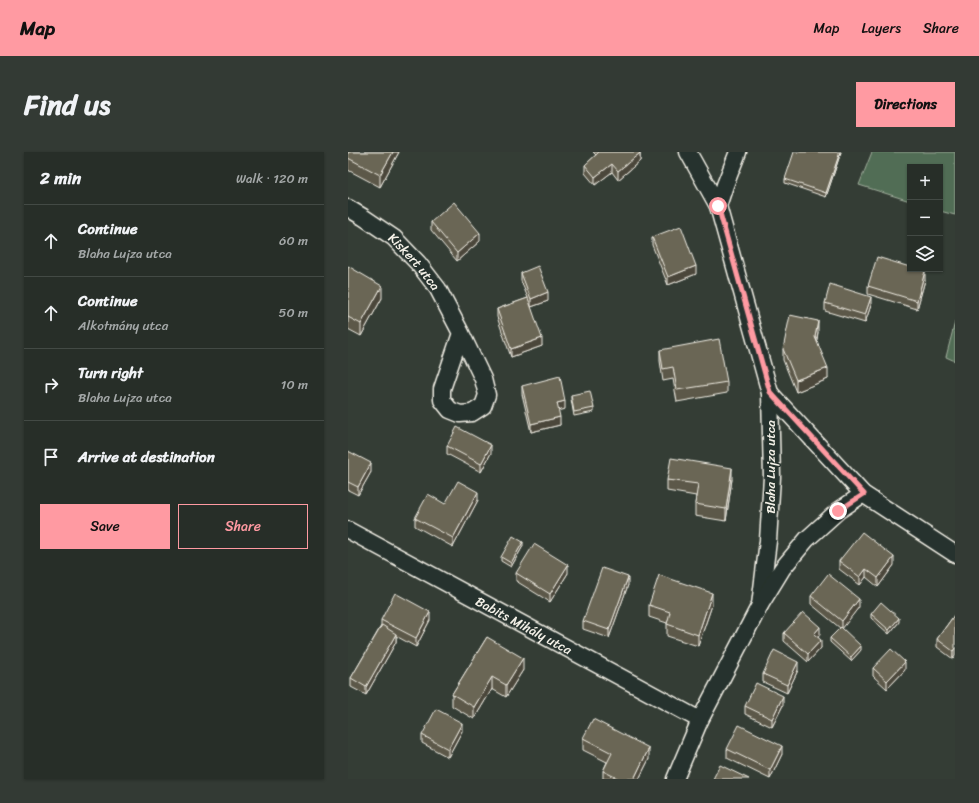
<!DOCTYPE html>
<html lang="en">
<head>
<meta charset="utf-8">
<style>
	body { margin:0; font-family:Sriracha,sans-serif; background:#333a34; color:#f1f3f6 }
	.controls { position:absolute; right:12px; top:12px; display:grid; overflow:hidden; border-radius:0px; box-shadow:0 1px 3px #0004 }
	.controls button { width:36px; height:36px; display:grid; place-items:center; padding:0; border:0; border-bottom:1px solid #434a45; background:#272e28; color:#f1f3f6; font:20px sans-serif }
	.stop { position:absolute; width:12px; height:12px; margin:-9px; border:3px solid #ff9aa2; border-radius:50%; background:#fff }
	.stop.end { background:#ff9aa2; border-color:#fff; box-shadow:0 1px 4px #0008 }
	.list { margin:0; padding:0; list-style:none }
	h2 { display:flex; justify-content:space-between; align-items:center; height:52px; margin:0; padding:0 16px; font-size:17px }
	h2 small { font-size:13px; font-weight:400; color:#a4a8a8 }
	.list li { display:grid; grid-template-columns:26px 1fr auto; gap:12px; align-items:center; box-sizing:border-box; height:72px; padding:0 16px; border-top:1px solid #434a45 }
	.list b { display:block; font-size:15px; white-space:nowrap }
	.list p { margin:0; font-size:13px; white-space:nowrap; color:#a4a8a8 }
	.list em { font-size:13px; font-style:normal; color:#a4a8a8 }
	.actions { display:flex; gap:8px; padding:12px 16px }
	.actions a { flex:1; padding:9px 0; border:1px solid #ff9aa2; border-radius:0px; text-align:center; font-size:14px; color:#ff9aa2 }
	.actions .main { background:#ff9aa2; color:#111 }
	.icon { flex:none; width:22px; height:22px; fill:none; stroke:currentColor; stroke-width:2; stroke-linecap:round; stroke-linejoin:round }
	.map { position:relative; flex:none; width:607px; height:627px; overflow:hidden; border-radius:0px }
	header { display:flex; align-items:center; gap:24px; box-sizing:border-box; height:56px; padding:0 20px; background:#ff9aa2; color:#111 }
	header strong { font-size:19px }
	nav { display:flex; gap:22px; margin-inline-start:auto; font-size:14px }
	.intro { display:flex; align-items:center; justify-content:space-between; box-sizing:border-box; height:96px; padding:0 24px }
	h1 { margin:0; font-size:28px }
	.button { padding:10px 18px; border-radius:0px; background:#ff9aa2; color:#111; font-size:14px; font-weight:700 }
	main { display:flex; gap:24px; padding:0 24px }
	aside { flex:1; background:#272e28; border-radius:0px; box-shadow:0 1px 3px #0004 }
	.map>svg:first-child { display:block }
	.green { fill:#516d55; stroke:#a2af9e }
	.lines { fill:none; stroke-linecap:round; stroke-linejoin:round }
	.minor-casing { stroke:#f4f1e8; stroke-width:19 }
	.minor { stroke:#26332d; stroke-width:16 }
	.wall { fill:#5c5848; stroke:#f4f1e8 }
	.shaded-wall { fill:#4b473b; stroke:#f4f1e8 }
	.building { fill:#6b6654; stroke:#f4f1e8 }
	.route { stroke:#ff9aa2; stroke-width:5 }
	.labels { text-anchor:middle; stroke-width:3; stroke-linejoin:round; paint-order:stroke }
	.street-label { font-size:13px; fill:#f4f1e8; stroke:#26332d }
</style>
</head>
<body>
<header>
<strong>Map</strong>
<nav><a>Map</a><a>Layers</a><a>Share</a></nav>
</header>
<div class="intro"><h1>Find us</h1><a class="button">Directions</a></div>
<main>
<aside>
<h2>2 min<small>Walk · 120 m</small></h2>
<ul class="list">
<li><svg class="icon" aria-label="ahead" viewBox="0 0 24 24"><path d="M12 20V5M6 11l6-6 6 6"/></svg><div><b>Continue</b><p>Blaha Lujza utca</p></div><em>60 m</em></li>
<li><svg class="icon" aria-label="ahead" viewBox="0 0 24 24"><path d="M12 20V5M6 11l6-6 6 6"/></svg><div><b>Continue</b><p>Alkotmány utca</p></div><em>50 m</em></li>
<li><svg class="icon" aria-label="right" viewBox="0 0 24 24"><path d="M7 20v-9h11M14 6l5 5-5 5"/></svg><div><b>Turn right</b><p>Blaha Lujza utca</p></div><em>10 m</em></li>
<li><svg class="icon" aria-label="arrive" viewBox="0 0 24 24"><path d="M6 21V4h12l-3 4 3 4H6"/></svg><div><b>Arrive at destination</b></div></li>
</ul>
<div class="actions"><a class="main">Save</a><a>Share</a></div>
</aside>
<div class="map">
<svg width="607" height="627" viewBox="0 0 607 627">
	<rect width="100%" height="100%" fill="#343d35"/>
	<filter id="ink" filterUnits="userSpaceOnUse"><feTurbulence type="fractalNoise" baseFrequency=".025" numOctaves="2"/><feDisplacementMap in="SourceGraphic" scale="8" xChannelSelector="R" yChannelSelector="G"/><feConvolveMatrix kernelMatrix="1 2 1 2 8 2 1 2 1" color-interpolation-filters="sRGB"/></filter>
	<g filter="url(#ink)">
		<g class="green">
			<polygon points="524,0 607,0 607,63 592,59 592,15 562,15 562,49 511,33"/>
			<polygon points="607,170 607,209 598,205"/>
		</g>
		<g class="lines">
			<defs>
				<g id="minor">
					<polyline points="340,0 370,54 422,241 424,325 420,389 412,453"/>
					<polyline points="370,54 377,33 390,0"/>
					<path id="s1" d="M0 56 15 65 46 86 70 111 90 137 113 181 135 227 139 243 135 254 124 261 112 262 102 258 94 248V237L113 181"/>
					<polyline points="422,241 515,342 607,402"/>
					<path id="s2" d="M0 378 352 568"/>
					<polyline points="327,627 352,568 412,453 434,417 459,387 490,359 515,342"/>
				</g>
			</defs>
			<use href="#minor" class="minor-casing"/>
			<use href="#minor" class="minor"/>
		</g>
		<g class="wall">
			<polygon points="0,0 51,0 32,35 0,18"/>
			<polygon points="245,0 292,0 292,9 270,28 264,20 247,33 237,21 237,13 248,3"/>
			<polygon points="493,0 478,45 437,31 437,27"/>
			<polygon points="83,70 132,89 109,109 83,78"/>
			<polygon points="304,85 348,122 320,133 304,93"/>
			<polygon points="0,114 34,146 13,184 0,177"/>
			<polygon points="173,121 200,149 183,155 194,194 163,205 149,165 149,157 180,146 173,129"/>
			<polygon points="577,128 569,157 520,142 520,134"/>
			<polygon points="477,151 523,153 517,171 477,159"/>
			<polygon points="470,180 469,188 480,227 448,240 435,208 435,197"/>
			<polygon points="312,198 379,230 379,241 329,250 325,227 315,229 312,209"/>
			<polygon points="174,234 217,257 210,258 212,273 183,280 174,242"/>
			<polygon points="223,243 246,256 246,260 226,264 223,247"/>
			<polygon points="99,294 143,301 133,320 99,302"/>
			<polygon points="0,299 23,320 10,343 0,338"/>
			<polygon points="384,327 378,369 347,364 347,352 348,344 319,339 319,328"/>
			<polygon points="130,348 105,395 67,374 67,366 97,352"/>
			<polygon points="175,394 163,415 153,409 153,405"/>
			<polygon points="491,409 546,413 530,435 518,425 512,433 491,417"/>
			<polygon points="168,421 220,421 202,450 168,429"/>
			<polygon points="280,433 261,486 235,477 235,469"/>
			<polygon points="463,444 511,455 494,476 513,498 503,509 482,490 482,486 492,476 463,452"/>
			<polygon points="301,453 364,453 350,494 319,484 319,471 301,465"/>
			<polygon points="523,462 551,470 541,482 523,466"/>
			<polygon points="607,462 605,507 589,495 589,487"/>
			<polygon points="33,468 82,468 68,495 48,484 48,490 18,543 3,535 3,526 33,474"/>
			<polygon points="436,481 472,483 470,485 473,496 460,510 436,489"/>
			<polygon points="139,485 175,518 158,545 144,537 126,567 104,554 104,542"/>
			<polygon points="525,516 557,518 539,537 525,524"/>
			<polygon points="450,518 439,541 415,530 415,522"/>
			<polygon points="435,553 424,575 397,562 397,554"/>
			<polygon points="114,579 100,605 74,591 74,583"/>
			<polygon points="235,586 301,607 291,627 255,627 255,619 259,610 235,598"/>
			<polygon points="379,597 434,602 422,627 379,606"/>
		</g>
		<g class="shaded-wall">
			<polygon points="45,0 51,0 32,35 32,23"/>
			<polygon points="492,0 493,0 478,45 478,41"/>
			<polygon points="292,1 292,9 270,28 270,19"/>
			<polygon points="264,12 264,20 247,33 247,25"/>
			<polygon points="132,81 132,89 109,109 109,101"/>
			<polygon points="348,114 348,122 320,133 320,125"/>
			<polygon points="577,119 577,128 569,157 569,149"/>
			<polygon points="34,134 34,146 13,184 13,172"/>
			<polygon points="200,140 200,149 183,155 183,147"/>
			<polygon points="523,145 523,153 517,171 517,163"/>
			<polygon points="470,169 470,180 467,196 467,185"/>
			<polygon points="194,186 194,194 163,205 163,197"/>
			<polygon points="480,216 480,227 448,240 448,228"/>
			<polygon points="217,249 217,257 209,259 209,251"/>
			<polygon points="212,265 212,273 183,280 183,272"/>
			<polygon points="143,293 143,301 133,320 133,312"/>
			<polygon points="23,311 23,320 10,343 10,335"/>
			<polygon points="384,316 384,327 378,369 378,357"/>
			<polygon points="130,340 130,348 105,395 105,386"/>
			<polygon points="175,390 175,394 163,415 163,411"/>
			<polygon points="546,405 546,413 530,435 530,426"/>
			<polygon points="220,413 220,421 202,450 202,442"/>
			<polygon points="518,417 518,425 512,433 512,425"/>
			<polygon points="280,425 280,433 261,486 261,478"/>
			<polygon points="364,441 364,453 350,494 350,483"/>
			<polygon points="511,447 511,455 494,477 494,469"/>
			<polygon points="82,460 82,468 68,495 68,486"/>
			<polygon points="551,466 551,470 541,482 541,478"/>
			<polygon points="472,475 472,483 466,490 466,482"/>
			<polygon points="48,482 48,490 18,543 18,535"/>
			<polygon points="473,488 473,496 460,510 460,502"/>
			<polygon points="513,494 513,498 503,509 503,505"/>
			<polygon points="607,496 607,504 605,507 605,499"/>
			<polygon points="175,506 175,518 158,545 158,533"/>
			<polygon points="450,510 450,518 439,541 439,533"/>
			<polygon points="557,510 557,518 539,537 539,529"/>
			<polygon points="144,525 144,537 126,567 126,555"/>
			<polygon points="435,544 435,553 424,575 424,567"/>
			<polygon points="114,571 114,579 100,605 100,597"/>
			<polygon points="434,594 434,602 422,627 422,618"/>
			<polygon points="301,596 301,607 291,627 286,627"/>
		</g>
		<g class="building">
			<polygon points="0,0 45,0 32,23 0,6"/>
			<polygon points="251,0 292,0 292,1 270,19 264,12 247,25 237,13"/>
			<polygon points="446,0 492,0 478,41 437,27"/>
			<polygon points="106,50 132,81 109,101 83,70"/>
			<polygon points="333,74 348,114 320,125 304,85"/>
			<polygon points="529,105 562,115 562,117 569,117 577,119 569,149 520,134"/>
			<polygon points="0,114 34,134 13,172 0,165"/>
			<polygon points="190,114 200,140 183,147 173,121"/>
			<polygon points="482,132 523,145 517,163 477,151"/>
			<polygon points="180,146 194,186 163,197 149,157"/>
			<polygon points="442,163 470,169 467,185 480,216 448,228 435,197"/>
			<polygon points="371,187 379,230 329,238 325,215 315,217 312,198"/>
			<polygon points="212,224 217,249 209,251 212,265 183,272 174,234"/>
			<polygon points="242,239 246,256 226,260 223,243"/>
			<polygon points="109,275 143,293 133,312 99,294"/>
			<polygon points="0,299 23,311 10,335 0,330"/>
			<polygon points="323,306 384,316 378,357 347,352 350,332 319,328"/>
			<polygon points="110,329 130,340 105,386 67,366 80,342 97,352"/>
			<polygon points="514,380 546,405 530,426 518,417 512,425 491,409"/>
			<polygon points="165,384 175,390 163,411 153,405"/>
			<polygon points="186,392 220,413 202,442 168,421"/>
			<polygon points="254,416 280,425 261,478 235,469"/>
			<polygon points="480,422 511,447 494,469 463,444"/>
			<polygon points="311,423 364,441 350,483 319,472 322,460 301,453"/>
			<polygon points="47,441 82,460 68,486 33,468"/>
			<polygon points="533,450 551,466 541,478 523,462"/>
			<polygon points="455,460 472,475 466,482 473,488 460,502 436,481"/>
			<polygon points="607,462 607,496 605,499 589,487"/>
			<polygon points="34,473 48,482 18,535 3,526"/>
			<polygon points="493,475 513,494 503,505 482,486"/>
			<polygon points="139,485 175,506 158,533 144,525 126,555 104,542"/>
			<polygon points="543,497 557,510 539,529 525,516"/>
			<polygon points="426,498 450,510 439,533 415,522"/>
			<polygon points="408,531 435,544 424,567 397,554"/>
			<polygon points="88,557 114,571 100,597 74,583"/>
			<polygon points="245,567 301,596 286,627 271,627 255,619 264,601 235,586"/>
			<polygon points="391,573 434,594 422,618 379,597"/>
			<polygon points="372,613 401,627 365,627"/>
		</g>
	</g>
	<g class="lines" filter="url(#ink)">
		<polyline class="route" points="370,54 422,240 516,342 490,359"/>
	</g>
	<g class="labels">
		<g class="street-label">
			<text dy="5" stroke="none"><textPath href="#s1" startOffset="86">Kiskert utca</textPath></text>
			<text transform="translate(422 315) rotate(-90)" y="5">Blaha Lujza utca</text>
			<text dy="5" stroke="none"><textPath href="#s2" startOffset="200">Babits Mihály utca</textPath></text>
		</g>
	</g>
</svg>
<div class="controls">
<button>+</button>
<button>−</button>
<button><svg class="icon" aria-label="layers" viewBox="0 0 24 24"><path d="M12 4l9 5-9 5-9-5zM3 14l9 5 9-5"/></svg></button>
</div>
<div class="stop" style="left:370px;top:54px"></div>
<div class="stop end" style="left:490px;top:359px"></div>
</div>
</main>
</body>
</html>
